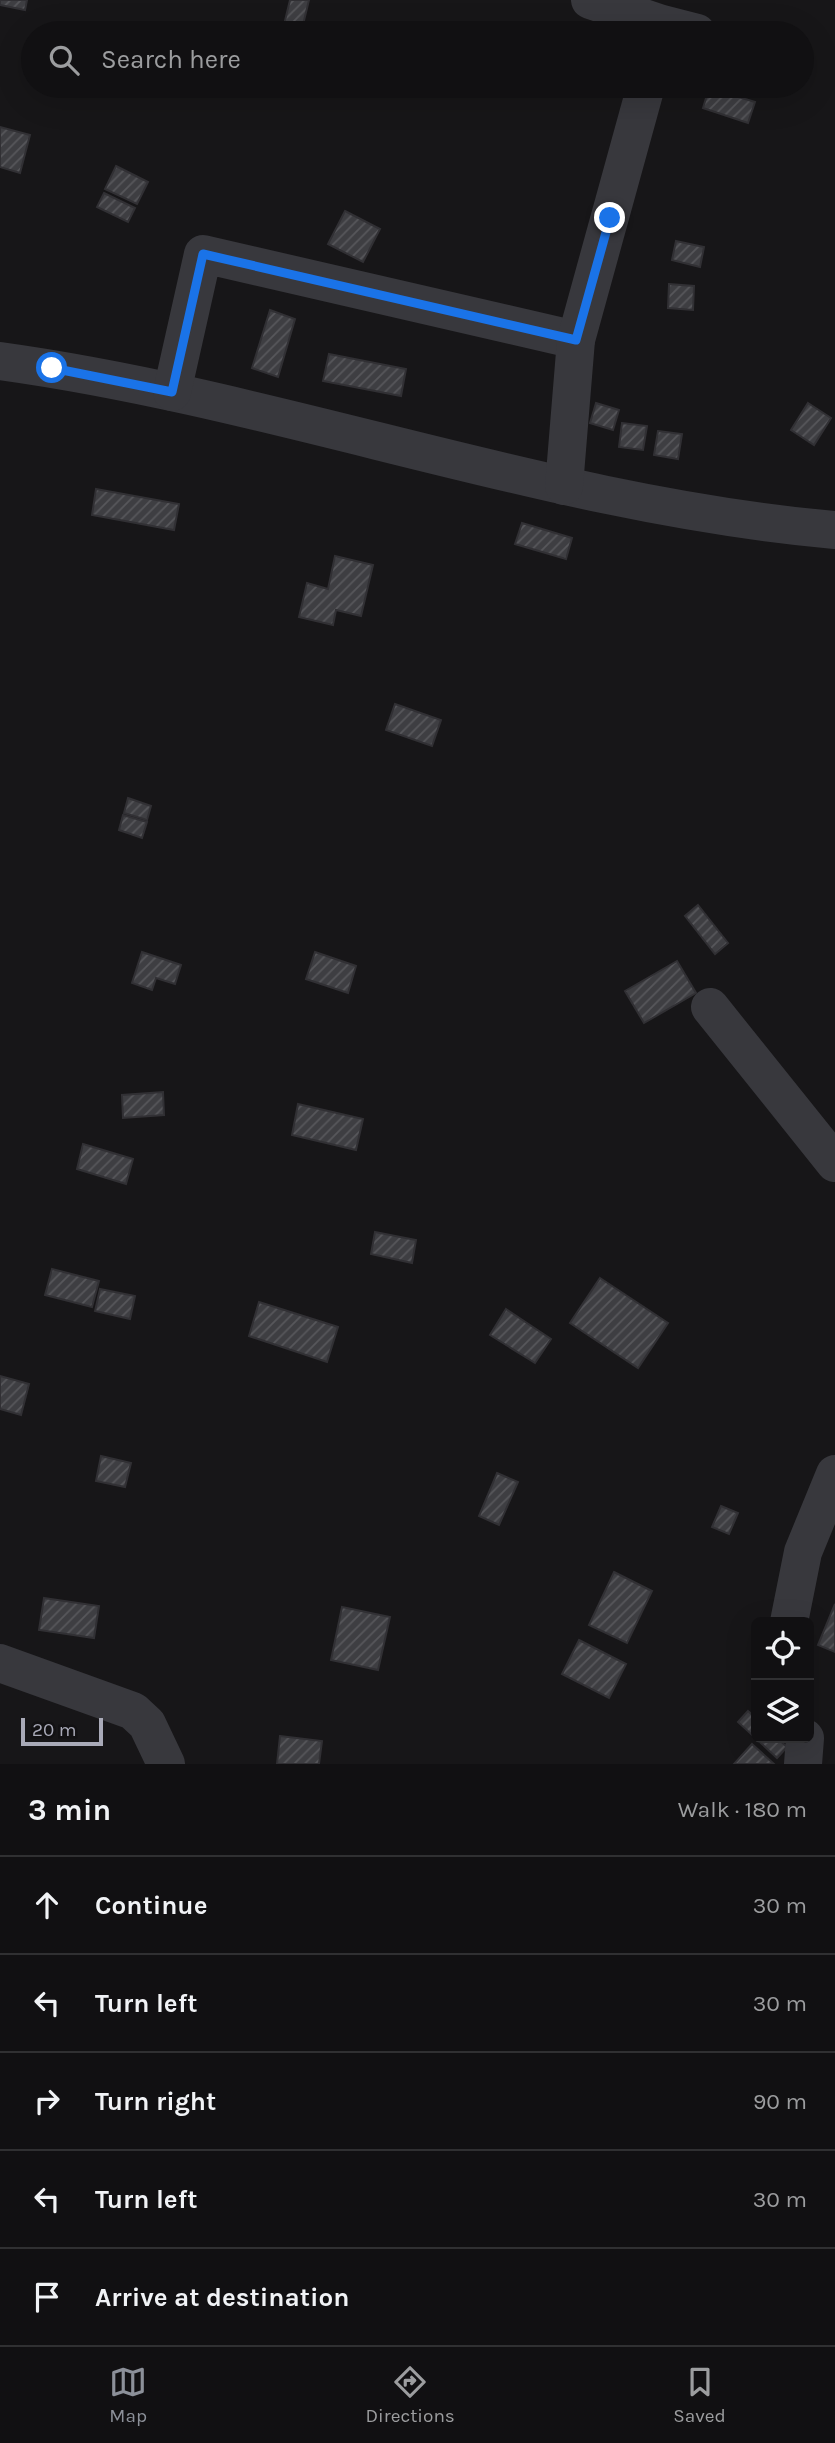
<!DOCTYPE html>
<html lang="en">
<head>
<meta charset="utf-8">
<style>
	body { margin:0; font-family:Karla,sans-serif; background:#1e1e20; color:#f1f3f6 }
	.controls { position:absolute; right:21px; bottom:21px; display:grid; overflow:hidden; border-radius:10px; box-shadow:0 7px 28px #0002 }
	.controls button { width:63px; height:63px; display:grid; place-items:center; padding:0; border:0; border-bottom:2px solid #303032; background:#111012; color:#f1f3f6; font:35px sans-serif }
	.scale { position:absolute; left:21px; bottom:18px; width:82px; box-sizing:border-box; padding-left:7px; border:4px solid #a9aab8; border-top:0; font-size:19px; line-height:24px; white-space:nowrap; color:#a9aab8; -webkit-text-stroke:5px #121113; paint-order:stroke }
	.stop { position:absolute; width:21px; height:21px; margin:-16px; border:5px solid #1a73e8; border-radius:50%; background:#fff }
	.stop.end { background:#1a73e8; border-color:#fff; box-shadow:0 2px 7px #0008 }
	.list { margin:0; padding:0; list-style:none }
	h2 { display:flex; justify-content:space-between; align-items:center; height:91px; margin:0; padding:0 28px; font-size:30px }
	h2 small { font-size:23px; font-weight:400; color:#9c9d9f }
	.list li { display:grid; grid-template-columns:46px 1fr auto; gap:21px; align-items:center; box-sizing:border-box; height:98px; padding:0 28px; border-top:2px solid #303032 }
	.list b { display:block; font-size:26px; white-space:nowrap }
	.list em { font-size:23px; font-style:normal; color:#9c9d9f }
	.icon { flex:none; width:38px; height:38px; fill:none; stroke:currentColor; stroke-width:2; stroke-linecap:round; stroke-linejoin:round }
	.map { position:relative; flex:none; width:835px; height:1764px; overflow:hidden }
	.search { position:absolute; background:#111012; box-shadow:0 7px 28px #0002; left:21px; right:21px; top:21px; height:77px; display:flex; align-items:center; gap:18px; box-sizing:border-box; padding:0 24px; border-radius:38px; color:#9c9d9f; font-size:26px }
	.sheet { height:581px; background:#111012 }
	nav { display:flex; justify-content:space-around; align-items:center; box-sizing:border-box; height:98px; border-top:2px solid #303032; background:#111012; font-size:19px; color:#9c9d9f }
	nav a { display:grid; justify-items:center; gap:4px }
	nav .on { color:#8c9099 }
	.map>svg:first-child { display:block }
	.building { fill:url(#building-hatch); stroke:#313034; stroke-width:2 }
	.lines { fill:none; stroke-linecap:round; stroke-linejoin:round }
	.minor { stroke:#38383d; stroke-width:38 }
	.route { stroke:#1a73e8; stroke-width:9 }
</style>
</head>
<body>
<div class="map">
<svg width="835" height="1764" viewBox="0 0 835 1764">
	<defs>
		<pattern id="building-hatch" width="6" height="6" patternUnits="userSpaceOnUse" patternTransform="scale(1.75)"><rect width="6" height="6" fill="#3e3e42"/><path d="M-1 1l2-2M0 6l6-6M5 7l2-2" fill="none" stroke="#57575b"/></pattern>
	</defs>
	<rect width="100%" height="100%" fill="#171618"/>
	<g class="building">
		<polygon points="0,0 27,0 25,10 0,5"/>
		<polygon points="290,0 309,0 301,33 282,33"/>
		<polygon points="709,88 755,102 748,123 703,108"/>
		<polygon points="0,127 30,135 20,173 0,167"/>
		<polygon points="116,166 148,182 137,204 105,189"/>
		<polygon points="104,193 135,208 128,222 97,207"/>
		<polygon points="345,211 380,229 363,262 328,244"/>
		<polygon points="676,241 704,247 700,267 672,260"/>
		<polygon points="669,284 694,286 693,310 668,308"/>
		<polygon points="270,310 295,319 278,377 252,368"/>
		<polygon points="329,354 406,369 401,396 323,381"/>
		<polygon points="596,403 619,410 613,430 590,423"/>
		<polygon points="808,403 831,418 814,445 791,430"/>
		<polygon points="622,423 647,426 643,450 619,447"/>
		<polygon points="658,431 682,434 678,459 654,455"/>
		<polygon points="96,489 179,504 174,530 92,515"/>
		<polygon points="522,523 572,538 566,559 515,544"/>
		<polygon points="335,556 373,565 361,616 336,610 333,625 299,617 307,583 328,589"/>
		<polygon points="395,704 441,720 432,746 386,730"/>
		<polygon points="128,798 151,806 147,820 124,813"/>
		<polygon points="123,815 147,822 142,838 119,830"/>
		<polygon points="698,905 728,943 715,954 685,916"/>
		<polygon points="142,952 181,965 175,984 156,978 152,990 132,983"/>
		<polygon points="315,952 356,966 348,993 306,979"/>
		<polygon points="677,961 696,993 644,1023 625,991"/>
		<polygon points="163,1092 164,1115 123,1118 122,1095"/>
		<polygon points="298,1104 363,1119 356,1150 292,1135"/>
		<polygon points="83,1144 133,1159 126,1184 77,1169"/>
		<polygon points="375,1232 416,1240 412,1263 371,1254"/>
		<polygon points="52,1269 99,1281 92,1307 45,1295"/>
		<polygon points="600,1278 668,1323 638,1368 570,1323"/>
		<polygon points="100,1289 135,1296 130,1319 95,1311"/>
		<polygon points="259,1302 338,1327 327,1362 249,1336"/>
		<polygon points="506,1309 551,1339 535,1363 490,1335"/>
		<polygon points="0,1376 29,1384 21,1415 0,1409"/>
		<polygon points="101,1456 131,1463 125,1487 96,1481"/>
		<polygon points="497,1473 518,1482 499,1525 479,1516"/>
		<polygon points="721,1506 738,1513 729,1534 712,1527"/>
		<polygon points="614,1572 652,1591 627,1643 589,1625"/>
		<polygon points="44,1598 99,1606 94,1638 39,1630"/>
		<polygon points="835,1604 835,1652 818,1645"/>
		<polygon points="342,1607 390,1617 378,1670 331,1660"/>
		<polygon points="579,1640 626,1664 609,1698 562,1674"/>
		<polygon points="748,1711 756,1718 756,1738 777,1738 787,1747 777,1758 738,1722"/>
		<polygon points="280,1736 322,1741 319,1764 277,1764"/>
		<polygon points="752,1744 774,1764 734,1764"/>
	</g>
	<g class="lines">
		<g class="minor">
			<polyline points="590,0 662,24 697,33"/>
			<path d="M0 361C282 400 551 505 835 530"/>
			<polyline points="172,392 203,254 576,340"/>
			<polyline points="564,486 576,340 646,86"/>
			<polyline points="710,1007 835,1163"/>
			<polyline points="789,1622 803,1552 835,1474"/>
			<polyline points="0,1663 133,1711 147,1724 166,1764"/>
			<polyline points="803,1764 805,1738"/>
		</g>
	</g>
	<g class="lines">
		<polyline class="route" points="52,368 172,392 203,254 576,340 610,218"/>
	</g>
</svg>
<div class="controls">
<button><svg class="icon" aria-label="locate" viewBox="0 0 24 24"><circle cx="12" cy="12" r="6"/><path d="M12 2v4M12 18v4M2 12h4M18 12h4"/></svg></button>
<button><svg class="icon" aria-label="layers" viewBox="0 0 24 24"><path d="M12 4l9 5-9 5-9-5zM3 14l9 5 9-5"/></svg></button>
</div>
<div class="scale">20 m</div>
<div class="stop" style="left:52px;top:368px"></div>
<div class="stop end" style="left:610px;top:218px"></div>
<div class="search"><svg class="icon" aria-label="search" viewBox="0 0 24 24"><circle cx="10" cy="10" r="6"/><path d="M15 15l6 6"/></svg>Search here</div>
</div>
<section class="sheet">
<h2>3 min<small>Walk · 180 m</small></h2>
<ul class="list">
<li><svg class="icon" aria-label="ahead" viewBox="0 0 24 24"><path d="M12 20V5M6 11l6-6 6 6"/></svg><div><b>Continue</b></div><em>30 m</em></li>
<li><svg class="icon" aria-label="left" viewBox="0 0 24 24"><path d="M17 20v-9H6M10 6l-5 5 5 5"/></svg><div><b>Turn left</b></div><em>30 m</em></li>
<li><svg class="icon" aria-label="right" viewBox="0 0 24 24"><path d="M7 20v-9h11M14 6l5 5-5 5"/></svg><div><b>Turn right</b></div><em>90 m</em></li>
<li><svg class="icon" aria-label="left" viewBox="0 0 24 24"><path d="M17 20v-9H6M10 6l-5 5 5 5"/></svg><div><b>Turn left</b></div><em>30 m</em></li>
<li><svg class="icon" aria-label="arrive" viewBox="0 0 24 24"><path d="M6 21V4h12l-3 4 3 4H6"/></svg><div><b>Arrive at destination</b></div></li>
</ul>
</section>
<nav>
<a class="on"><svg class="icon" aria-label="map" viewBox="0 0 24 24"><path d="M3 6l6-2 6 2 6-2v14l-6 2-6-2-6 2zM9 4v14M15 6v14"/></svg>Map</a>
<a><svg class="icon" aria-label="directions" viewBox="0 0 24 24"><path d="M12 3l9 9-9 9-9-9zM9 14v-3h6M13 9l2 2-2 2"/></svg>Directions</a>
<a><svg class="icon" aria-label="saved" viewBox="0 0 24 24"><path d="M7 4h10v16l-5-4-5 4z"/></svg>Saved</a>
</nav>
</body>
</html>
